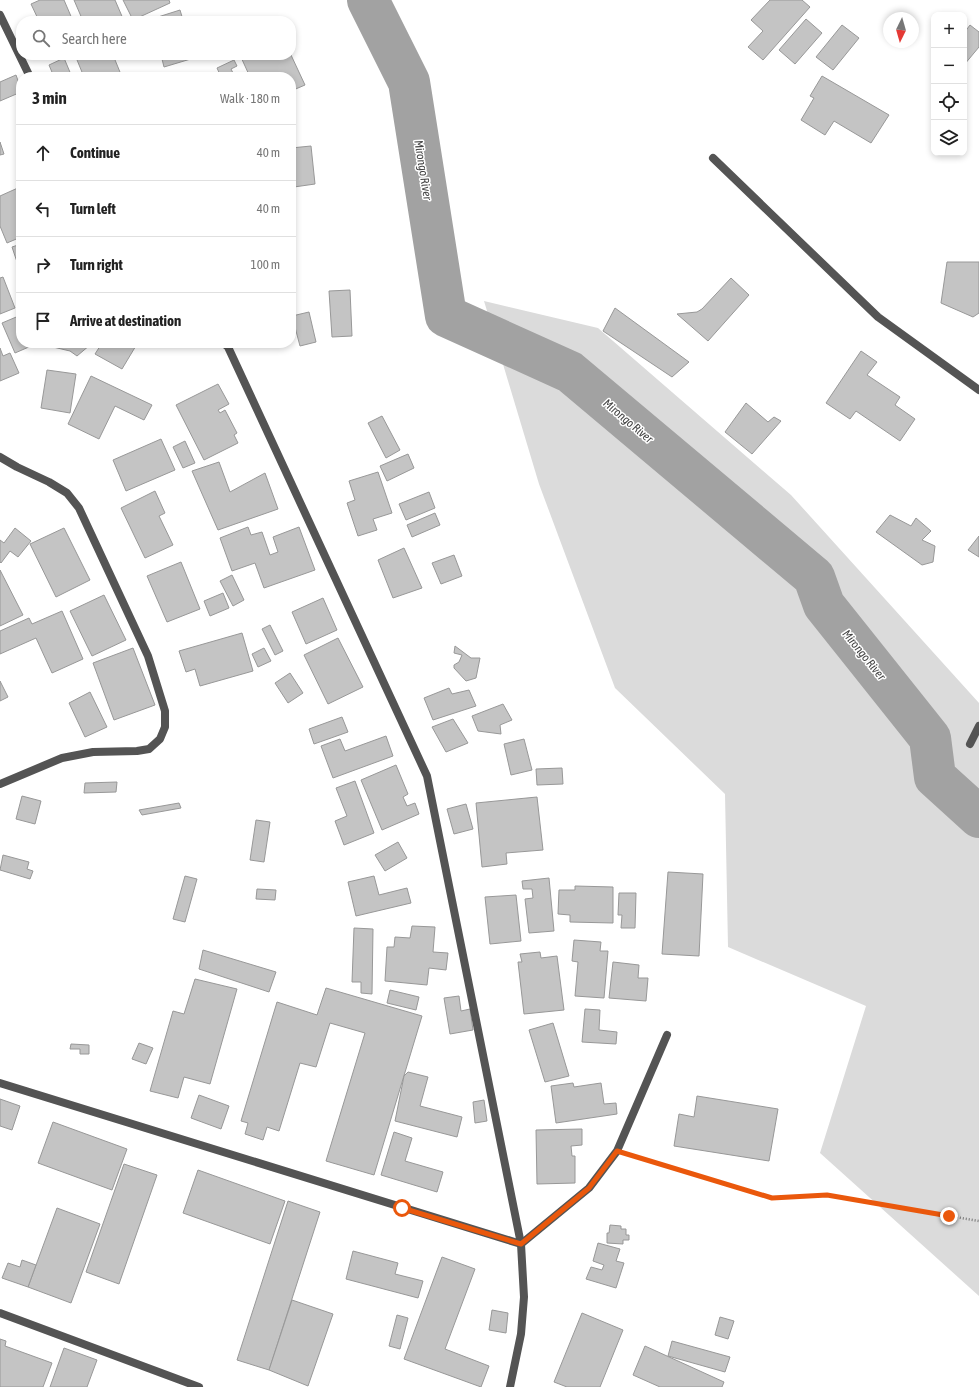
<!DOCTYPE html>
<html lang="en">
<head>
<meta charset="utf-8">
<style>
	body { margin:0; font-family:"Asap Condensed",sans-serif; background:#f6f6f6; color:#222 }
	.controls { position:absolute; right:12px; top:12px; display:grid; overflow:hidden; border-radius:8px; box-shadow:0 2px 6px #0003 }
	.controls button { width:36px; height:36px; display:grid; place-items:center; padding:0; border:0; border-bottom:1px solid #e0e0e0; background:#fff; color:#222; font:20px sans-serif }
	.compass { position:absolute; left:883px; top:12px; width:36px; height:36px; border-radius:50%; background:#fff; box-shadow:0 2px 6px #0003; rotate:185deg }
	.stop { position:absolute; width:12px; height:12px; margin:-9px; border:3px solid #ea580c; border-radius:50%; background:#fff }
	.stop.end { background:#ea580c; border-color:#fff; box-shadow:0 1px 4px #0008 }
	.list { margin:0; padding:0; list-style:none }
	h2 { display:flex; justify-content:space-between; align-items:center; height:52px; margin:0; padding:0 16px; font-size:17px }
	h2 small { font-size:13px; font-weight:400; color:#767676 }
	.list li { display:grid; grid-template-columns:26px 1fr auto; gap:12px; align-items:center; box-sizing:border-box; height:56px; padding:0 16px; border-top:1px solid #e0e0e0 }
	.list b { display:block; font-size:15px; white-space:nowrap }
	.list em { font-size:13px; font-style:normal; color:#767676 }
	.icon { flex:none; width:22px; height:22px; fill:none; stroke:currentColor; stroke-width:2; stroke-linecap:round; stroke-linejoin:round }
	.map { position:relative; flex:none; width:979px; height:1387px; overflow:hidden }
	.search { position:absolute; background:#fff; box-shadow:0 2px 6px #0003; left:16px; top:16px; width:280px; height:44px; display:flex; align-items:center; gap:10px; box-sizing:border-box; padding:0 14px; border-radius:16px; color:#767676; font-size:15px }
	.panel { position:absolute; background:#fff; box-shadow:0 2px 6px #0003; left:16px; top:72px; width:280px; height:276px; border-radius:16px }
	.map>svg:first-child { display:block }
	.green { fill:#dbdbdb }
	.lines { fill:none; stroke-linecap:round; stroke-linejoin:round }
	.river { stroke:#a2a2a2; stroke-width:42 }
	.building { fill:#c4c4c4; stroke:#989898 }
	.path { stroke:#767676; stroke-width:2.5; stroke-dasharray:1 2; stroke-linecap:butt }
	.street { stroke:#545454; stroke-width:8 }
	.route { stroke:#ea580c; stroke-width:5 }
	.labels { text-anchor:middle; stroke-width:3; stroke-linejoin:round; paint-order:stroke }
	.water-label { font-size:12px; font-style:italic; fill:#434343; stroke:#fff }
</style>
</head>
<body>
<div class="map">
<svg width="979" height="1387" viewBox="0 0 979 1387">
	<rect width="100%" height="100%" fill="#fff"/>
	<polygon class="green" points="484,301 598,328 791,495 979,703 979,1296 820,1153 866,1006 728,947 725,794 615,688 539,484"/>
	<g class="lines">
		<polyline class="river" points="368,0 409,82 446,316 570,372 814,577 824,605 930,738 935,777 979,817"/>
	</g>
	<g class="building">
		<polygon points="40,0 64,0 73,21 39,21 31,4"/>
		<polygon points="74,0 115,0 124,21 83,21"/>
		<polygon points="123,0 169,0 170,3 133,20"/>
		<polygon points="770,0 802,0 810,7 763,60 748,47 763,31 751,20"/>
		<polygon points="180,10 183,20 194,17 196,21 159,21 158,17"/>
		<polygon points="806,19 822,33 795,64 779,50"/>
		<polygon points="842,25 859,38 833,70 816,57"/>
		<polygon points="970,25 979,32 979,47 964,65 964,33"/>
		<polygon points="75,55 113,55 122,77 84,77"/>
		<polygon points="161,55 204,55 164,67"/>
		<polygon points="240,55 291,55 305,85 291,91 291,77 250,77"/>
		<polygon points="64,58 72,77 54,77 49,65"/>
		<polygon points="234,60 237,66 231,69 235,77 221,77 217,68"/>
		<polygon points="16,75 21,89 21,92 0,101 0,82"/>
		<polygon points="822,76 889,115 871,143 834,121 825,135 801,120 814,98 810,96"/>
		<polygon points="0,142 4,154 0,155"/>
		<polygon points="311,146 315,184 294,187 292,172 291,172 291,148"/>
		<polygon points="20,187 21,190 21,237 7,243 0,226 0,196"/>
		<polygon points="21,244 21,274 12,247"/>
		<polygon points="947,262 979,262 979,313 973,317 941,303"/>
		<polygon points="3,277 15,308 0,314 0,278"/>
		<polygon points="731,278 749,295 708,341 677,314 697,312 702,309"/>
		<polygon points="350,290 352,336 332,337 329,291"/>
		<polygon points="615,308 689,362 672,377 603,331"/>
		<polygon points="309,312 316,342 300,346 292,316"/>
		<polygon points="21,315 21,343 38,343 15,353 2,323"/>
		<polygon points="51,343 88,343 90,345 77,356 70,351 53,347"/>
		<polygon points="102,343 136,343 137,344 122,369 95,354"/>
		<polygon points="0,348 3,356 10,353 19,373 0,381"/>
		<polygon points="861,351 877,362 867,375 900,397 895,405 915,419 900,441 856,411 850,419 826,403"/>
		<polygon points="47,370 76,374 70,413 41,408"/>
		<polygon points="91,376 152,405 144,420 115,406 99,439 68,424"/>
		<polygon points="218,384 229,404 218,410 220,413 225,410 237,433 234,435 238,443 204,460 176,405"/>
		<polygon points="746,403 768,422 774,417 781,421 752,454 725,432"/>
		<polygon points="382,416 400,450 386,458 368,423"/>
		<polygon points="161,439 175,470 126,491 113,460"/>
		<polygon points="185,441 195,463 183,468 173,447"/>
		<polygon points="408,454 414,468 387,481 380,466"/>
		<polygon points="219,462 230,492 265,473 278,509 218,530 192,471"/>
		<polygon points="378,472 392,513 373,519 377,530 358,536 347,503 355,500 349,481"/>
		<polygon points="155,491 165,513 159,516 173,545 145,558 121,508"/>
		<polygon points="429,492 435,508 406,520 399,504"/>
		<polygon points="435,513 440,525 412,537 407,525"/>
		<polygon points="890,515 911,526 916,518 931,531 922,540 935,546 933,562 922,565 876,532"/>
		<polygon points="248,527 251,535 262,532 270,555 278,552 273,537 299,527 315,570 264,588 255,563 232,571 220,538"/>
		<polygon points="15,528 31,541 18,557 10,551 1,563 0,562 0,540 4,543"/>
		<polygon points="64,528 90,580 56,597 30,544"/>
		<polygon points="979,536 979,557 968,550"/>
		<polygon points="404,548 422,588 393,598 378,560"/>
		<polygon points="454,555 462,576 441,584 432,563"/>
		<polygon points="181,562 200,609 167,622 147,576"/>
		<polygon points="0,570 23,615 0,626"/>
		<polygon points="232,575 244,600 233,606 220,581"/>
		<polygon points="223,593 229,608 210,616 204,601"/>
		<polygon points="104,595 126,640 92,656 70,611"/>
		<polygon points="323,598 337,630 306,644 292,612"/>
		<polygon points="62,611 83,659 52,673 36,638 0,654 0,631 29,618 32,624"/>
		<polygon points="270,625 283,651 275,655 262,629"/>
		<polygon points="242,633 253,671 200,686 195,669 186,672 179,651"/>
		<polygon points="338,638 363,687 328,704 304,655"/>
		<polygon points="455,646 471,658 480,658 476,678 466,681 454,668 454,665 459,662 462,655 454,653"/>
		<polygon points="133,648 155,705 114,720 93,663"/>
		<polygon points="264,648 271,661 258,667 252,654"/>
		<polygon points="290,673 303,693 288,703 275,683"/>
		<polygon points="0,681 8,697 0,701"/>
		<polygon points="449,688 452,694 469,690 476,706 433,720 424,698"/>
		<polygon points="90,692 107,727 85,737 69,703"/>
		<polygon points="503,704 512,720 500,725 501,734 478,731 472,716"/>
		<polygon points="342,717 348,732 314,744 309,729"/>
		<polygon points="453,719 468,743 446,752 432,727"/>
		<polygon points="386,736 393,756 333,778 321,746 340,739 345,751"/>
		<polygon points="524,739 532,770 511,775 504,744"/>
		<polygon points="396,765 408,794 403,797 407,806 415,803 419,814 382,830 361,780"/>
		<polygon points="562,768 563,784 537,785 536,769"/>
		<polygon points="355,781 374,833 344,845 335,821 347,816 336,788"/>
		<polygon points="117,782 116,792 84,793 85,783"/>
		<polygon points="22,796 41,801 35,824 16,819"/>
		<polygon points="537,797 543,850 506,853 507,864 482,867 476,803"/>
		<polygon points="179,803 181,808 142,815 139,810"/>
		<polygon points="466,804 473,829 454,834 447,809"/>
		<polygon points="256,820 270,822 264,862 250,860"/>
		<polygon points="398,842 407,858 385,871 375,855"/>
		<polygon points="3,855 29,862 27,869 33,871 30,879 0,870"/>
		<polygon points="668,872 703,874 699,956 662,954"/>
		<polygon points="185,876 197,879 185,922 173,919"/>
		<polygon points="374,876 379,895 407,888 411,903 356,916 348,882"/>
		<polygon points="549,878 554,931 529,933 525,899 533,898 532,889 523,889 522,881"/>
		<polygon points="575,886 613,887 613,923 570,922 570,915 558,914 559,890 575,890"/>
		<polygon points="257,889 276,890 275,900 256,899"/>
		<polygon points="619,893 636,893 635,928 621,928 622,915 618,915"/>
		<polygon points="516,895 521,941 490,944 485,897"/>
		<polygon points="412,926 435,927 433,952 448,953 446,970 429,968 427,985 385,981 387,947 394,947 395,937 410,938"/>
		<polygon points="354,928 373,929 372,994 361,993 361,982 352,982"/>
		<polygon points="574,940 601,942 600,951 608,951 604,998 575,996 578,962 572,961"/>
		<polygon points="203,950 276,972 269,992 199,969"/>
		<polygon points="540,952 541,958 557,956 564,1010 524,1014 518,962 522,962 520,954"/>
		<polygon points="613,962 639,965 638,978 648,978 646,1001 609,998"/>
		<polygon points="195,979 237,989 210,1084 184,1077 178,1098 150,1091 173,1011 184,1014"/>
		<polygon points="326,988 422,1016 374,1175 326,1161 365,1033 330,1023 316,1067 300,1063 279,1131 267,1127 263,1140 245,1134 248,1123 241,1121 277,1002 317,1015"/>
		<polygon points="390,990 419,997 416,1010 387,1003"/>
		<polygon points="459,996 461,1011 470,1009 473,1030 450,1034 444,998"/>
		<polygon points="585,1009 600,1010 599,1030 617,1032 616,1044 582,1042"/>
		<polygon points="553,1023 569,1076 545,1082 529,1030"/>
		<polygon points="139,1043 153,1048 146,1064 132,1059"/>
		<polygon points="71,1044 89,1045 89,1054 80,1054 80,1049 70,1049"/>
		<polygon points="408,1072 428,1077 420,1106 462,1117 457,1137 395,1121 404,1076"/>
		<polygon points="573,1083 574,1087 601,1083 604,1104 616,1103 617,1114 556,1123 551,1086"/>
		<polygon points="199,1095 229,1106 221,1129 191,1118"/>
		<polygon points="697,1096 778,1109 769,1161 674,1146 679,1114 694,1117"/>
		<polygon points="0,1099 20,1106 12,1130 0,1126"/>
		<polygon points="484,1100 487,1121 475,1123 473,1102"/>
		<polygon points="53,1122 127,1149 112,1190 38,1163"/>
		<polygon points="582,1129 582,1145 571,1146 572,1156 575,1156 575,1183 537,1184 536,1130"/>
		<polygon points="394,1132 412,1138 405,1161 443,1172 437,1192 381,1175"/>
		<polygon points="124,1164 157,1175 119,1284 86,1272"/>
		<polygon points="198,1170 285,1201 270,1244 183,1213"/>
		<polygon points="288,1201 320,1212 269,1370 237,1360"/>
		<polygon points="57,1208 100,1224 71,1303 28,1287"/>
		<polygon points="610,1225 621,1226 621,1229 626,1229 626,1235 629,1235 629,1240 623,1240 623,1244 607,1243 607,1233 609,1233"/>
		<polygon points="598,1243 620,1249 616,1261 624,1263 616,1288 586,1279 591,1267 602,1270 604,1265 593,1261"/>
		<polygon points="353,1251 398,1263 395,1274 423,1281 418,1298 346,1279"/>
		<polygon points="442,1257 475,1269 445,1349 489,1366 481,1387 404,1359"/>
		<polygon points="22,1260 36,1265 28,1287 2,1278 8,1263 20,1267"/>
		<polygon points="292,1300 333,1314 308,1386 269,1370"/>
		<polygon points="492,1310 508,1313 506,1333 489,1330"/>
		<polygon points="582,1313 623,1330 600,1387 567,1387 554,1382"/>
		<polygon points="397,1315 408,1318 400,1349 389,1346"/>
		<polygon points="720,1317 734,1321 728,1339 715,1335"/>
		<polygon points="0,1339 6,1341 5,1346 52,1363 43,1387 0,1387"/>
		<polygon points="672,1341 730,1357 725,1372 668,1356"/>
		<polygon points="645,1346 724,1382 722,1387 660,1387 633,1375"/>
		<polygon points="64,1348 97,1360 87,1387 50,1387"/>
	</g>
	<g class="lines">
		<polyline class="path" points="632,1156 772,1198 827,1195 979,1221"/>
		<g class="street">
			<polyline points="0,15 30,77"/>
			<polyline points="713,158 878,317 979,390"/>
			<polyline points="223,343 228,347 427,776 521,1244 524,1297 521,1334 510,1387"/>
			<polyline points="0,457 17,467 49,482 67,493 79,508 148,656 165,711 165,727 160,739 149,749 137,751 93,752 62,758 0,784"/>
			<polyline points="970,744 979,726"/>
			<polyline points="0,1083 521,1244 589,1188 617,1151 667,1035"/>
			<polyline points="0,1313 199,1387"/>
		</g>
	</g>
	<g class="lines">
		<polyline class="route" points="402,1208 521,1244 589,1188 617,1151 772,1198 827,1195 949,1216"/>
	</g>
	<g class="labels">
		<g class="water-label">
			<text transform="translate(423 170) rotate(81)" y="4">Mirongo River</text>
			<text transform="translate(628 421) rotate(40)" y="4">Mirongo River</text>
			<text transform="translate(864 655) rotate(51)" y="4">Mirongo River</text>
		</g>
	</g>
</svg>
<div class="controls">
<button>+</button>
<button>−</button>
<button><svg class="icon" aria-label="locate" viewBox="0 0 24 24"><circle cx="12" cy="12" r="6"/><path d="M12 2v4M12 18v4M2 12h4M18 12h4"/></svg></button>
<button><svg class="icon" aria-label="layers" viewBox="0 0 24 24"><path d="M12 4l9 5-9 5-9-5zM3 14l9 5 9-5"/></svg></button>
</div>
<svg class="compass" viewBox="-18 -18 36 36"><path d="M0-13l5 13h-10z" fill="#e53935"/><path d="M0 13l5-13h-10z" fill="#767676"/></svg>
<div class="stop" style="left:402px;top:1208px"></div>
<div class="stop end" style="left:949px;top:1216px"></div>
<div class="search"><svg class="icon" aria-label="search" viewBox="0 0 24 24"><circle cx="10" cy="10" r="6"/><path d="M15 15l6 6"/></svg>Search here</div>
<section class="panel">
<h2>3 min<small>Walk · 180 m</small></h2>
<ul class="list">
<li><svg class="icon" aria-label="ahead" viewBox="0 0 24 24"><path d="M12 20V5M6 11l6-6 6 6"/></svg><div><b>Continue</b></div><em>40 m</em></li>
<li><svg class="icon" aria-label="left" viewBox="0 0 24 24"><path d="M17 20v-9H6M10 6l-5 5 5 5"/></svg><div><b>Turn left</b></div><em>40 m</em></li>
<li><svg class="icon" aria-label="right" viewBox="0 0 24 24"><path d="M7 20v-9h11M14 6l5 5-5 5"/></svg><div><b>Turn right</b></div><em>100 m</em></li>
<li><svg class="icon" aria-label="arrive" viewBox="0 0 24 24"><path d="M6 21V4h12l-3 4 3 4H6"/></svg><div><b>Arrive at destination</b></div></li>
</ul>
</section>
</div>
</body>
</html>
